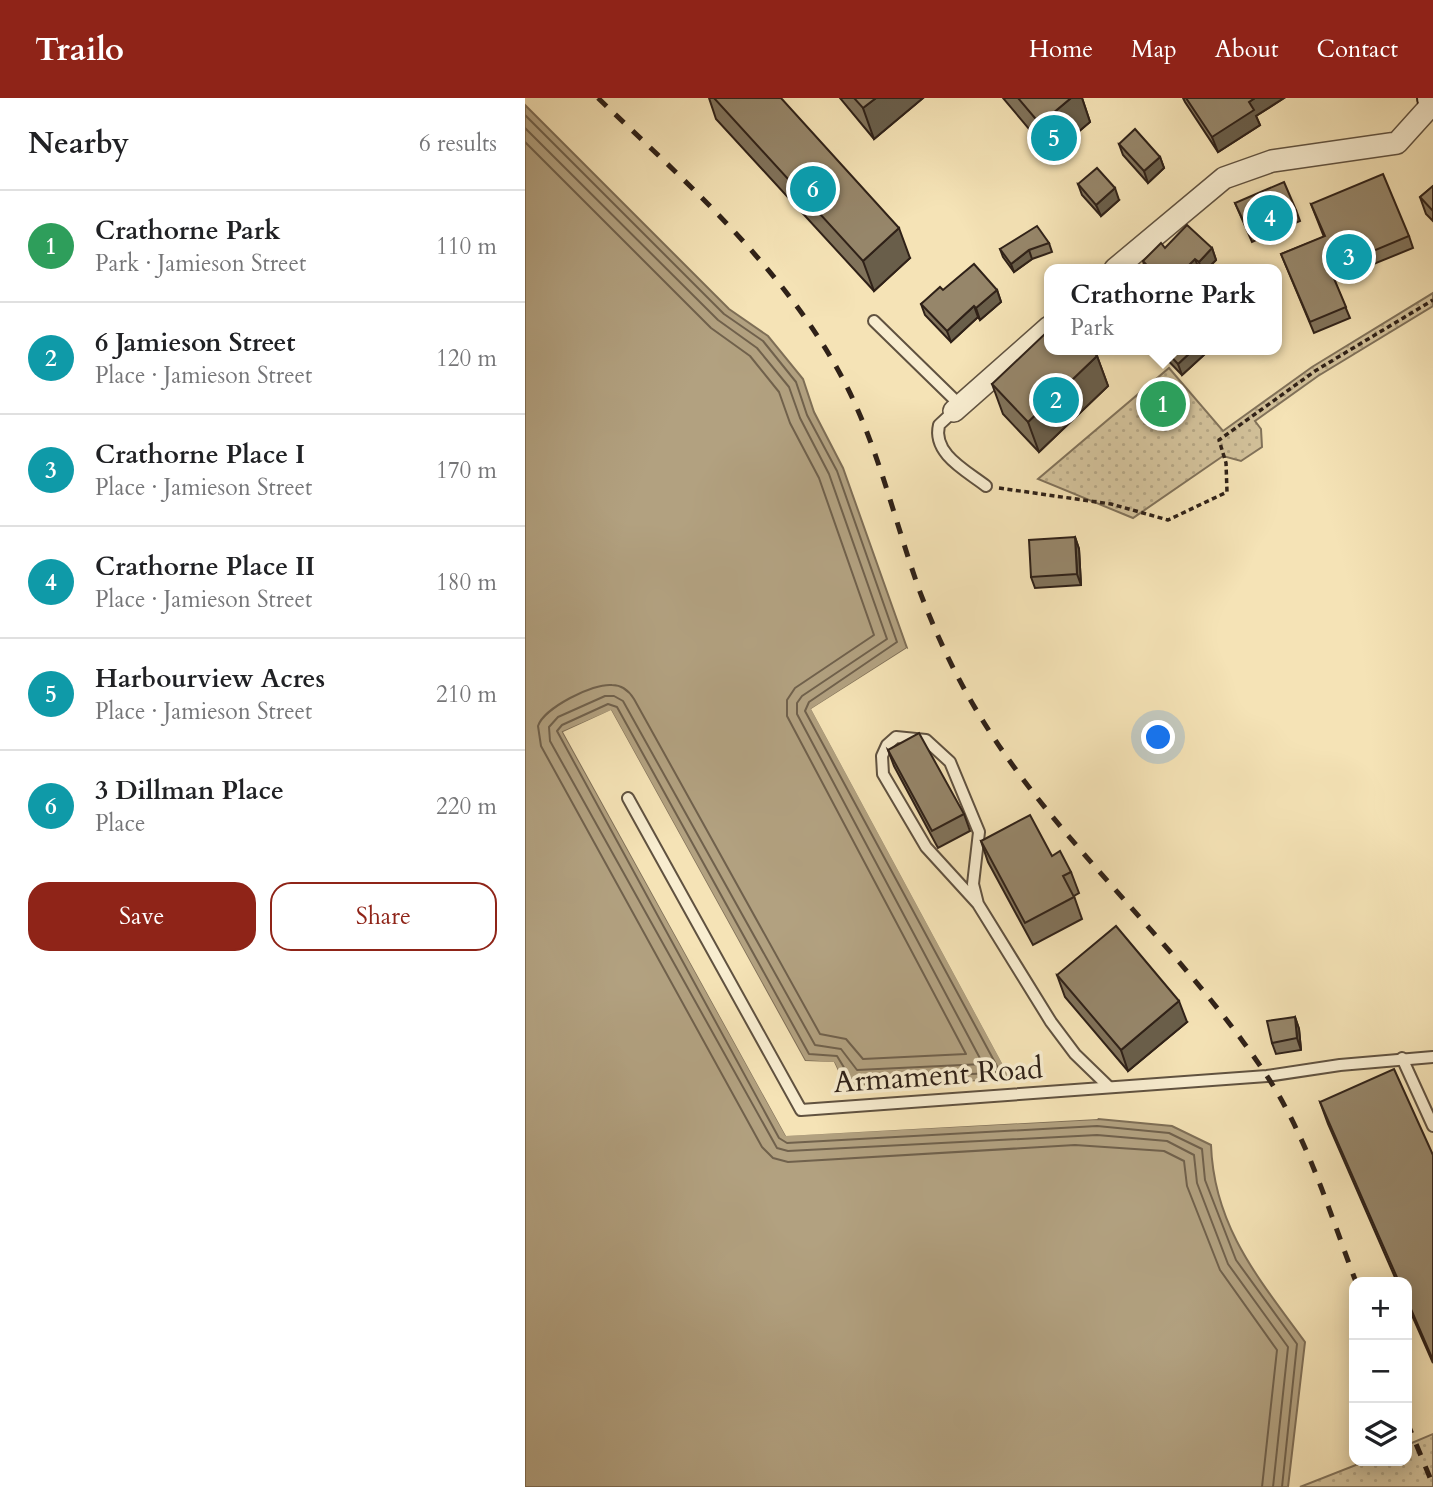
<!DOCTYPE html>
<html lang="en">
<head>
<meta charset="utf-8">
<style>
	body { margin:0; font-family:Cardo,serif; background:#f2f2f2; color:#202124 }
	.controls { position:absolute; right:21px; bottom:21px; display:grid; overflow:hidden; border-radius:14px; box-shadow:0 4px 18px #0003 }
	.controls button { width:63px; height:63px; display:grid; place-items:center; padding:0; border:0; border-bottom:2px solid #e0e0e0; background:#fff; color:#202124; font:35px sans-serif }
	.you { position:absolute; left:634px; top:640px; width:24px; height:24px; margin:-18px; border:5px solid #fff; border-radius:50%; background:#1a73e8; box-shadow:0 0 0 10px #1a73e833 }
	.badge { display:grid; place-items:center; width:46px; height:46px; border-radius:50%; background:#8f2418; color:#fff; font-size:23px; font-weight:700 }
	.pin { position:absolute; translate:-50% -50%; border:4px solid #fff; box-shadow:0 2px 7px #0006 }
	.popup { position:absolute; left:519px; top:166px; width:238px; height:91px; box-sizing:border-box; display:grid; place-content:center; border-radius:14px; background:#fff; filter:drop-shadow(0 2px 5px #0005); font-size:23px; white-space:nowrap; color:#757577 }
	.popup b { font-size:26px; color:#202124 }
	.popup::after { content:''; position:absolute; left:50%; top:100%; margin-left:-14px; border:14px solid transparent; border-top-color:#fff }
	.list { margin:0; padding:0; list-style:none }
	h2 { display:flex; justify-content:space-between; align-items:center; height:91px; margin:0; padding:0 28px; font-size:30px }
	h2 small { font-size:23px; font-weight:400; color:#757577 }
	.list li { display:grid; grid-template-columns:46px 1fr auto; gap:21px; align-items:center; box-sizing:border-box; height:112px; padding:0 28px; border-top:2px solid #e0e0e0 }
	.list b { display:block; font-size:26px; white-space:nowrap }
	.list p { margin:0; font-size:23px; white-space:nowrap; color:#757577 }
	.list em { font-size:23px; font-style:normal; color:#757577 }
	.actions { display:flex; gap:14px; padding:21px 28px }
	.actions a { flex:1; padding:16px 0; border:2px solid #8f2418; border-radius:21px; text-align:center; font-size:24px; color:#8f2418 }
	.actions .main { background:#8f2418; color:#fff }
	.icon { flex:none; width:38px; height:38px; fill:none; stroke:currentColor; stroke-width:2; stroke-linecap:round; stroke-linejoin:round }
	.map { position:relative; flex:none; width:908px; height:1389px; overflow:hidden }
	header { display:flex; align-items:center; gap:42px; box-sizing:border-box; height:98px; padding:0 35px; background:#8f2418; color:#fff }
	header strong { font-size:33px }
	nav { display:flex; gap:38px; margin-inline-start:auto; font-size:24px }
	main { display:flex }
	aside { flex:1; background:#fff }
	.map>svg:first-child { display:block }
	.grass { fill:url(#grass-dots); stroke:#81725a; stroke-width:2 }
	.water { fill:#b2a180; stroke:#7e6e56; stroke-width:2 }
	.pier { fill:#f5e3b6 }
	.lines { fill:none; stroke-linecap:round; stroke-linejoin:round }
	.shore { stroke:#70614c; stroke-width:2 }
	.service-casing { stroke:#605240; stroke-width:14 }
	.minor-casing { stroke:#605240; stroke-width:24 }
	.secondary-casing { stroke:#2f2118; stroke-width:32 }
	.path { stroke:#2f2118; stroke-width:3.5; stroke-dasharray:5 3.5; stroke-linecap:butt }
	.service { stroke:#f8edd0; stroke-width:10 }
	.minor { stroke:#f8edd0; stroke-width:21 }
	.secondary { stroke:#f8edd0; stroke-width:28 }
	.rail { stroke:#2f2118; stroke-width:5; stroke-dasharray:12 12; stroke-linecap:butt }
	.wall { fill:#81735b; stroke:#2f2118; stroke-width:2 }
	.shaded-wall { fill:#695e4a; stroke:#2f2118; stroke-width:2 }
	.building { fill:#96866a; stroke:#2f2118; stroke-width:2 }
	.labels { text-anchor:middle; stroke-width:7; stroke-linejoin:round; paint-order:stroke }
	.street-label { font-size:30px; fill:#2f2118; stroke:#f8edd0 }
</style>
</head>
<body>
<header>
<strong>Trailo</strong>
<nav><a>Home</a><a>Map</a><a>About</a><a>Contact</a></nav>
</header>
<main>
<aside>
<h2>Nearby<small>6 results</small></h2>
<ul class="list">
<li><span class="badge" style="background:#2e9e5b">1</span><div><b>Crathorne Park</b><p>Park · Jamieson Street</p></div><em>110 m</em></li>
<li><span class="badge" style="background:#0f9aa8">2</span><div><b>6 Jamieson Street</b><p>Place · Jamieson Street</p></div><em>120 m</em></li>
<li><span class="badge" style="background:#0f9aa8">3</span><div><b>Crathorne Place I</b><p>Place · Jamieson Street</p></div><em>170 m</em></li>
<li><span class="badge" style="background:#0f9aa8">4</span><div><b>Crathorne Place II</b><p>Place · Jamieson Street</p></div><em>180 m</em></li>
<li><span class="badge" style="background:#0f9aa8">5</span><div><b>Harbourview Acres</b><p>Place · Jamieson Street</p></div><em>210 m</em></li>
<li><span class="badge" style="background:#0f9aa8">6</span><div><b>3 Dillman Place</b><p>Place</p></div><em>220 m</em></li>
</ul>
<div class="actions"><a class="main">Save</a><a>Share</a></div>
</aside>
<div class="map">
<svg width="908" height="1389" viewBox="0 0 908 1389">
	<defs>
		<pattern id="grass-dots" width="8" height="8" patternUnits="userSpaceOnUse" patternTransform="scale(1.75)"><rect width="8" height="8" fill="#d3c29b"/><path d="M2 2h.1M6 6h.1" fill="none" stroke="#b5a685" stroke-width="1.8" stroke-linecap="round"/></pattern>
	</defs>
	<rect width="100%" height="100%" fill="#f5e3b6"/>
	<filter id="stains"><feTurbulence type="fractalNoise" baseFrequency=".00286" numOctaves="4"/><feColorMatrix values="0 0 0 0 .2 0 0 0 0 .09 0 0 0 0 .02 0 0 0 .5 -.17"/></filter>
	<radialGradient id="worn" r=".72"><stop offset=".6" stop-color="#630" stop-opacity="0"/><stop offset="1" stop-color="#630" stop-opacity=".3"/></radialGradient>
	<g class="grass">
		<polygon points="908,195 908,208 793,278 730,323 736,331 737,349 716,363 698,358 608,420 513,381 644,270 698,333 787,269"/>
		<polygon points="908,1336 908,1389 775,1389 841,1363 882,1363 882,1347"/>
	</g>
	<path class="water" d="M0 7 204 211 243 238 278 281 289 314 318 370 382 550 287 611 487 982 320 988 309 965 280 963 86 613 38 634 261 1037 573 1021 647 1028 686 1047C689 1129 734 1181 780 1244L763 1389H0Z"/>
	<polygon class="pier" points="382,550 383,553 291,612 490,980 488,985 320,992 307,968 278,966 84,617 43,635 263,1034 548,1018 571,1018 573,1021 261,1038 38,634 86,612 280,963 309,964 320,988 486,982 286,611"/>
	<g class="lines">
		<g class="shore">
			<polyline points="0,17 199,216 238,243 271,284 282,317 312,373 372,544 284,604 280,613 473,970 470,975 326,981 312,958 284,956 92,609 83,606 37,627 32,633 254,1040 262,1045 572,1028 644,1035 677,1051 680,1082 711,1162 772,1246 757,1389"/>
			<polyline points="0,30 193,222 232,250 264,289 275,320 304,376 362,541 277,598 272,605 272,616 458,966 332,972 316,951 290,947 98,603 89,598 80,598 33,619 24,629 25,643 252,1050 263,1053 572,1037 642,1043 669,1057 672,1085 703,1166 763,1249 748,1389"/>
			<path d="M0 44 186 230 225 258 254 294 265 325 294 380 349 537 270 590 262 602V618L441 956 338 961 321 941 295 936 109 601C104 593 97 587 87 587 68 585 19 610 13 628L16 648 237 1049 248 1060 263 1064 550 1047 639 1053 659 1063 662 1088 695 1172 752 1252 737 1389"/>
		</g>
		<defs>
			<g id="service">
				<polyline points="349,223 435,307"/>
				<path d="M429 313 414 327C407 356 442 373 461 388"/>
				<polyline points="103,700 276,1012 742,978 815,967 908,959"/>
				<polyline points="453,806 448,786 454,734 425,664 401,642 371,639 362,647 357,658 358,676 401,749 453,806 526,924 550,956 584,989"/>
				<polyline points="877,960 908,1028"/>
			</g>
			<g id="minor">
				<polyline points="590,171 699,80 747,63 872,45 908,5"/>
				<polyline points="429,313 524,229"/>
			</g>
			<polyline id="secondary" points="907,0 908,1"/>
		</defs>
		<use href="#service" class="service-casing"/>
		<use href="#minor" class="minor-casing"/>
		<use href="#secondary" class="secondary-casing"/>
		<polyline class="path" points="474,390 586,406 643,422 702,394 701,365 694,342 790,273 908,202"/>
		<use href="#service" class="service"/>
		<use href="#minor" class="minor"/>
		<use href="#secondary" class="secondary"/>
		<g class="rail">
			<path d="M73 0C163 86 262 173 320 285 354 351 370 425 395 494 412 539 433 583 458 623 536 749 656 849 740 975 782 1038 804 1113 831 1184"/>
			<polyline points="882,1324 908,1387"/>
		</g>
	</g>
	<g class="wall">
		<polygon points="184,0 189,0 385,160 349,193 191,21"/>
		<polygon points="315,0 398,0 349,41"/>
		<polygon points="478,0 557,0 565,24 526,57"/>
		<polygon points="658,0 759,0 731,18 735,27 693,54 660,4"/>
		<polygon points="594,46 635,59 639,70 623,85 598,57"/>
		<polygon points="553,86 594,102 576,118 557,97"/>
		<polygon points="908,88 908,123 901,116 895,99"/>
		<polygon points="710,105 771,112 775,123 727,144"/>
		<polygon points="786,106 884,138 888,150 809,182 825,220 789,235 756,156 799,139"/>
		<polygon points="524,145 527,154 507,161 489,174 478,159 475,151"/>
		<polygon points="640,150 687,150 691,162 682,171 620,171 618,163"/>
		<polygon points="418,192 472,192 476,204 455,222 453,219 426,244 400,217 396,206"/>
		<polygon points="633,252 679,252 680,256 657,277"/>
		<polygon points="572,258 583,288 514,354 478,316 467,286"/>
		<polygon points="550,439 554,451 556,487 510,490 506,479"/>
		<polygon points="363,652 439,716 445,733 413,750 369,668"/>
		<polygon points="456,743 527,758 546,774 554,795 549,798 557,821 508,847 463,764"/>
		<polygon points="532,877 662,924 603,973 540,899"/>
		<polygon points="770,919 774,931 776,952 751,956 747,945"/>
		<polygon points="795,1004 908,1057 908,1265 882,1206 882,1184 872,1184 803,1026"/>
	</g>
	<g class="shaded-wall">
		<polygon points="351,0 398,0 349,41 338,10"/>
		<polygon points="546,0 557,0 565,24 526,57 515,26"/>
		<polygon points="730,0 759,0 731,18 735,27 693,54 687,39 724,4"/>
		<polygon points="635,59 639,70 623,85 619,73"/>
		<polygon points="590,90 594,102 576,118 571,107"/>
		<polygon points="374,130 385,160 349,193 338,163"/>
		<polygon points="687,150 691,162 682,171 676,171 674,164"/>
		<polygon points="504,152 507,161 489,174 486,166"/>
		<polygon points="670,161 674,171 660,171"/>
		<polygon points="472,192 476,204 455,222 451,210"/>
		<polygon points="449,208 453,219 426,244 422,233"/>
		<polygon points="668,252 679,252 680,256 657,277 653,266"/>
		<polygon points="572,258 583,288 514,354 503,324"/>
		<polygon points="550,439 554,451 556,487 552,476"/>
		<polygon points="654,903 662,924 603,973 596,952"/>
		<polygon points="770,919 774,931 776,952 772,940"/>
	</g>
	<g class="building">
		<polygon points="189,0 256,0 374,130 338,163"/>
		<polygon points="329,0 351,0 338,10"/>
		<polygon points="493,0 546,0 515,26"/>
		<polygon points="661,0 730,0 724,4 729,12 687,39"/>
		<polygon points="610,31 635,59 619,73 594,46"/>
		<polygon points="572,70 590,90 571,107 553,86"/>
		<polygon points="858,76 884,138 805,171 821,209 785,224 756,156 800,138 786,106"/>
		<polygon points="759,84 771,112 723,133 710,105"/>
		<polygon points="908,88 908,113 895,99"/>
		<polygon points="662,127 687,150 674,164 670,161 660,171 625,171 618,163 636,145 640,150"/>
		<polygon points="512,128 524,145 504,152 486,166 475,151"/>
		<polygon points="449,166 472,192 451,210 449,208 422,233 396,206 415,189 418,192"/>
		<polygon points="524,232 524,252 567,252 572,258 503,324 467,286"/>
		<polygon points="640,252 668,252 653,266"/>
		<polygon points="550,439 552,476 506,479 504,442"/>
		<polygon points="394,635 439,716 407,733 363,652"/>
		<polygon points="505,717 527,758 535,753 546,774 538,778 549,799 500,825 456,743"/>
		<polygon points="591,828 654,903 596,952 532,877"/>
		<polygon points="770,919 772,940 747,945 742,923"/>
		<polygon points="869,971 908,1057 908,1262 882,1202 882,1184 874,1184 795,1004"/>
	</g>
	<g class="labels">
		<g class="street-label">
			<text transform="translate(413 977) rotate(-4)" y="10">Armament Road</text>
		</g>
	</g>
	<rect width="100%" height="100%" filter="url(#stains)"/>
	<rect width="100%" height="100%" fill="url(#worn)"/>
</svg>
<div class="controls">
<button>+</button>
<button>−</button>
<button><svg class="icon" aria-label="layers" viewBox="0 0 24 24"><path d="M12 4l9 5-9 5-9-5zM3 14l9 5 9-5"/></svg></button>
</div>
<div class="you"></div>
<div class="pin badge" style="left:638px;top:306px;background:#2e9e5b">1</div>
<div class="popup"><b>Crathorne Park</b>Park</div>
<div class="pin badge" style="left:531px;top:302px;background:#0f9aa8">2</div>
<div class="pin badge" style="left:824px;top:159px;background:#0f9aa8">3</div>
<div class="pin badge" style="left:745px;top:120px;background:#0f9aa8">4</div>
<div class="pin badge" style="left:529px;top:40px;background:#0f9aa8">5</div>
<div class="pin badge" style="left:288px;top:91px;background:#0f9aa8">6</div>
</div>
</main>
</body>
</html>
